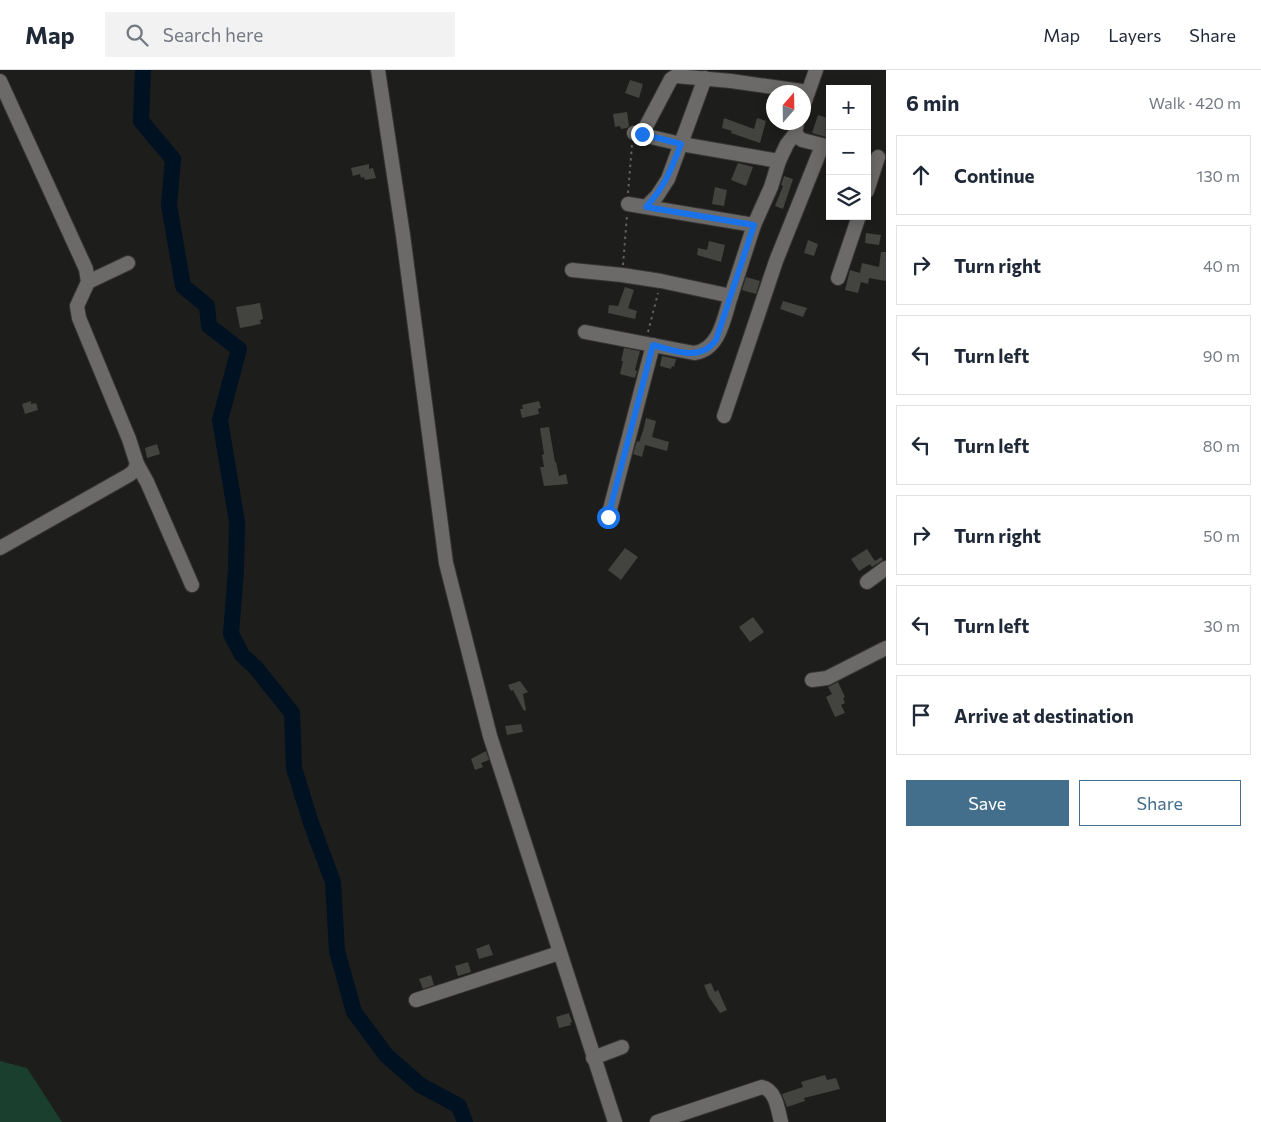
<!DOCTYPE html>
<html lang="en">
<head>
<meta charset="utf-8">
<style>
	body { margin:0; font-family:Commissioner,sans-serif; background:#f2f2f3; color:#1f2937 }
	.controls { position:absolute; right:15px; top:15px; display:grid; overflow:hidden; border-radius:0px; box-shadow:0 2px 12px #0003 }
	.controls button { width:45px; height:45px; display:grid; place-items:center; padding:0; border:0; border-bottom:1px solid #e0e1e3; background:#fff; color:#1f2937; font:25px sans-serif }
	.compass { position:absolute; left:766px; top:15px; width:45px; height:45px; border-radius:50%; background:#fff; box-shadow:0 2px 12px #0003; rotate:20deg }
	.stop { position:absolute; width:15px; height:15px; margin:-11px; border:4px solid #1a73e8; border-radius:50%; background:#fff }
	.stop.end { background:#1a73e8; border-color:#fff; box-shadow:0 1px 5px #0008 }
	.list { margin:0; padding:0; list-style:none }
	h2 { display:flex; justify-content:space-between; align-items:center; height:65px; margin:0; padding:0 20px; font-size:21px }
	h2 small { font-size:16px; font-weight:400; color:#747a83 }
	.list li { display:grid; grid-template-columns:32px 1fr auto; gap:15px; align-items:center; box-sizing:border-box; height:80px; margin:0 10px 10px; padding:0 10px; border:1px solid #e0e1e3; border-radius:0px }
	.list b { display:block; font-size:19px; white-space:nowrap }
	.list em { font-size:16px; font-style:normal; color:#747a83 }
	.actions { display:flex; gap:10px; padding:15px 20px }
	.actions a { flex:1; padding:11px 0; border:1px solid #436e8c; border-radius:0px; text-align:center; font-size:18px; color:#436e8c }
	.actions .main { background:#436e8c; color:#fff }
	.icon { flex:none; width:28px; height:28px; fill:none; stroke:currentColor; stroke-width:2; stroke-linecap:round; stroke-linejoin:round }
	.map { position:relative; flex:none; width:886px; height:1052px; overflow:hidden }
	header { display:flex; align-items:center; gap:30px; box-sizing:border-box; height:70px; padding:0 25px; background:#fff; border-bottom:1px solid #e0e1e3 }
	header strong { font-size:24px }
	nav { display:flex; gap:28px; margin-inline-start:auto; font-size:18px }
	.search { width:350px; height:45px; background:#f2f2f3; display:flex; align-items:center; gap:12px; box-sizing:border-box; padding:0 18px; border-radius:0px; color:#747a83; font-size:19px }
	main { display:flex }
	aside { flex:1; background:#fff }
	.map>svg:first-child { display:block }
	.green { fill:#1a3f2e }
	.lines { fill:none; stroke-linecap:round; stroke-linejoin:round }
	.river { stroke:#001121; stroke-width:16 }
	.building { fill:#434340 }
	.minor-casing { stroke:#373635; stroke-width:16 }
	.path { stroke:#61615f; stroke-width:2; stroke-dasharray:2.5 4; stroke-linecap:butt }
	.minor { stroke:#6b6a68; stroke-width:14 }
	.route { stroke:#1a73e8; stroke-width:6 }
</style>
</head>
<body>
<header>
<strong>Map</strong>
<div class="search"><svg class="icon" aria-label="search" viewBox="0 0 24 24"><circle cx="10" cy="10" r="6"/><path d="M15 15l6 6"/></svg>Search here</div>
<nav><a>Map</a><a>Layers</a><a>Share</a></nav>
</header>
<main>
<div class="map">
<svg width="886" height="1052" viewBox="0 0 886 1052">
	<rect width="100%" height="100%" fill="#1d1d1b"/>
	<polygon class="green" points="0,991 27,998 62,1052 0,1052"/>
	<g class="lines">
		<polyline class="river" points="143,0 141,51 173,89 169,135 183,216 207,236 209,256 239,279 220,350 237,452 236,500 231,564 242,585 256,598 292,643 294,698 311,753 333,812 337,881 354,942 386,985 420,1015 459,1036 465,1052"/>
	</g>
	<g class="building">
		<polygon points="630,10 643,14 639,28 625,23"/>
		<polygon points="627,42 629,56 627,58 621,59 620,56 615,57 613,44"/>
		<polygon points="818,45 830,49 829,68 812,63"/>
		<polygon points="724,48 754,59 757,48 766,51 760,73 731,63 732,61 722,58"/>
		<polygon points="738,93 753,97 746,116 731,110"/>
		<polygon points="369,94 369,99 373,98 376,108 365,110 364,107 361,108 360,104 353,106 351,98"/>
		<polygon points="784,106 793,109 783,139 775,136 783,116 781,115"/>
		<polygon points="715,117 727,120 724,136 712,134"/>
		<polygon points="866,163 881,165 879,175 865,173"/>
		<polygon points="808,170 818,174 814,186 804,183"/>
		<polygon points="709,171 725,175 721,192 697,185 698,178 707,180"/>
		<polygon points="881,182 886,182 886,211 869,208 868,214 861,212 858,223 845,220 850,200 860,203 862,193 879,197"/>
		<polygon points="746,207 760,211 756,224 742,220"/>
		<polygon points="625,217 634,220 628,238 637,241 635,249 608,243 609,235 618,236"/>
		<polygon points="783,231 807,238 803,247 780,239"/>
		<polygon points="260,233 263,249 260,250 261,254 240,258 236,237"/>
		<polygon points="624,278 640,281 635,300 637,301 635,308 620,304 623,291 621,291"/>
		<polygon points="662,286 676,289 674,297 672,296 671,299 660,296"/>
		<polygon points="31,331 31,334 36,333 38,340 25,344 22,334"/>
		<polygon points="539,331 541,338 538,339 539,344 522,348 520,339 523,339 522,335"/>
		<polygon points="646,348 656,351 652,367 669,372 667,381 645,375 642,387 633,384 637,371 639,372 643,361"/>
		<polygon points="549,357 555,392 556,392 559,406 566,404 568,414 544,416 540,397 544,397 542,385 544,384 540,358"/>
		<polygon points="157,374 160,384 147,388 145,378"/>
		<polygon points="625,478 638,487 621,510 608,500"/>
		<polygon points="867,479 875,491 881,487 883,490 872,497 870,494 872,493 859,501 851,489"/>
		<polygon points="753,547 764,562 750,572 739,557"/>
		<polygon points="520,611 528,622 523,624 526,640 524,641 513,620 511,621 508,615"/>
		<polygon points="838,612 845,627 843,628 845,633 841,635 845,643 835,647 826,627 832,624 828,617"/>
		<polygon points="521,654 523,662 507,665 505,656"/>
		<polygon points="486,681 489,690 481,693 483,697 475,700 471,689"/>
		<polygon points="489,874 493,885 479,889 476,879"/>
		<polygon points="468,892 471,902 458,906 455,896"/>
		<polygon points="431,905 434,915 423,919 419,909"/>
		<polygon points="711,913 715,922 718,920 727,940 720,943 709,927 704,915"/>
		<polygon points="569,943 572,952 570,953 571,955 559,958 556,947"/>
		<polygon points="825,1005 827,1010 836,1008 840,1019 804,1028 805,1031 787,1037 782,1024 803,1017 801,1012"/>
	</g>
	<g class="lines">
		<defs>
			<g id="minor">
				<polyline points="378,0 403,165 446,493 490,666 615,1052"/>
				<polyline points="0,11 86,199 88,212 77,236 79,248 129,369 137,394 134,401 129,405 0,478"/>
				<polyline points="804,34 816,0"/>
				<polyline points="634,63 681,74 779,91"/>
				<polyline points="642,64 671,9 676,6 731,11 808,22"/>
				<polyline points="795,64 802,70 830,77"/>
				<polyline points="867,121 878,87"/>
				<polyline points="628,134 754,155"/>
				<polyline points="646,137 657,126 668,109 705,8"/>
				<path d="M572 200 622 205 661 211 731 226C724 247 720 280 694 283L585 262"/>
				<polyline points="838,208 859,146"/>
				<polyline points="88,212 128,193"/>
				<polyline points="731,226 754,155 771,117 779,91 787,74 795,64 797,52"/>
				<polyline points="724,346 776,191 822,76"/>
				<polyline points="137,394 147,412 192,515"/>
				<polyline points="608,447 653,275"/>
				<polyline points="867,512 886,498"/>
				<polyline points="812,610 827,608 886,578"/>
				<polyline points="416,930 559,883"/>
				<polyline points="593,988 622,977"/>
				<path d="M657 1052 762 1017C776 1020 778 1040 781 1052"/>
			</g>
		</defs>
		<use href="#minor" class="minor-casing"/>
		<g class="path">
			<polyline points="628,123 632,75"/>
			<polyline points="623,195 627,145"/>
			<polyline points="648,262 658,223"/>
		</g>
		<use href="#minor" class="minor"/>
	</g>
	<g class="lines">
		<path class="route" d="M608 447 653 275C676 281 700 292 716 270L754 155 646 137C665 116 671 100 681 74L642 64"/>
	</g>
</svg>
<div class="controls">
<button>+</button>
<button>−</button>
<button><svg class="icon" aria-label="layers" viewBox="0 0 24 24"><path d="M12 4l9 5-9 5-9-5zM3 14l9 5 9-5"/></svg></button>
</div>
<svg class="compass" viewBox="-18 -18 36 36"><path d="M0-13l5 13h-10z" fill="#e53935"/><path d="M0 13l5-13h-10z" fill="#747a83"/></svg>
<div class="stop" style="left:608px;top:447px"></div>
<div class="stop end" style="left:642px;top:64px"></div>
</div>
<aside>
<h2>6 min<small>Walk · 420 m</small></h2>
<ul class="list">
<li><svg class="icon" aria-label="ahead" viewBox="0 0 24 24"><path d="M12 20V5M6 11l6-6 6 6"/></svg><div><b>Continue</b></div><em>130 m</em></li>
<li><svg class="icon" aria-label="right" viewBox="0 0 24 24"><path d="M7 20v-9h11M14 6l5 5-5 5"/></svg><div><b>Turn right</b></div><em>40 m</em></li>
<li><svg class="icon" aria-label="left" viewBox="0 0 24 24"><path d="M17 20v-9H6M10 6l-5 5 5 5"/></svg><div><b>Turn left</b></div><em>90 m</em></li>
<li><svg class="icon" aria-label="left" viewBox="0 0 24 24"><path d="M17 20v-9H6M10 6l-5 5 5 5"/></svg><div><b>Turn left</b></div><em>80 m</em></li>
<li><svg class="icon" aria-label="right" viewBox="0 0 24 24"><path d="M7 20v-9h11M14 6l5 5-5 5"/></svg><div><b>Turn right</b></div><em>50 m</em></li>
<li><svg class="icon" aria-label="left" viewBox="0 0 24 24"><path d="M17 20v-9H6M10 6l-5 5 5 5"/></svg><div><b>Turn left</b></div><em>30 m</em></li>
<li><svg class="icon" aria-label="arrive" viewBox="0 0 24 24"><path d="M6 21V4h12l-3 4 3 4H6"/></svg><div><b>Arrive at destination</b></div></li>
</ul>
<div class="actions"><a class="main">Save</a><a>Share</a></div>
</aside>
</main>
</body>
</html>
